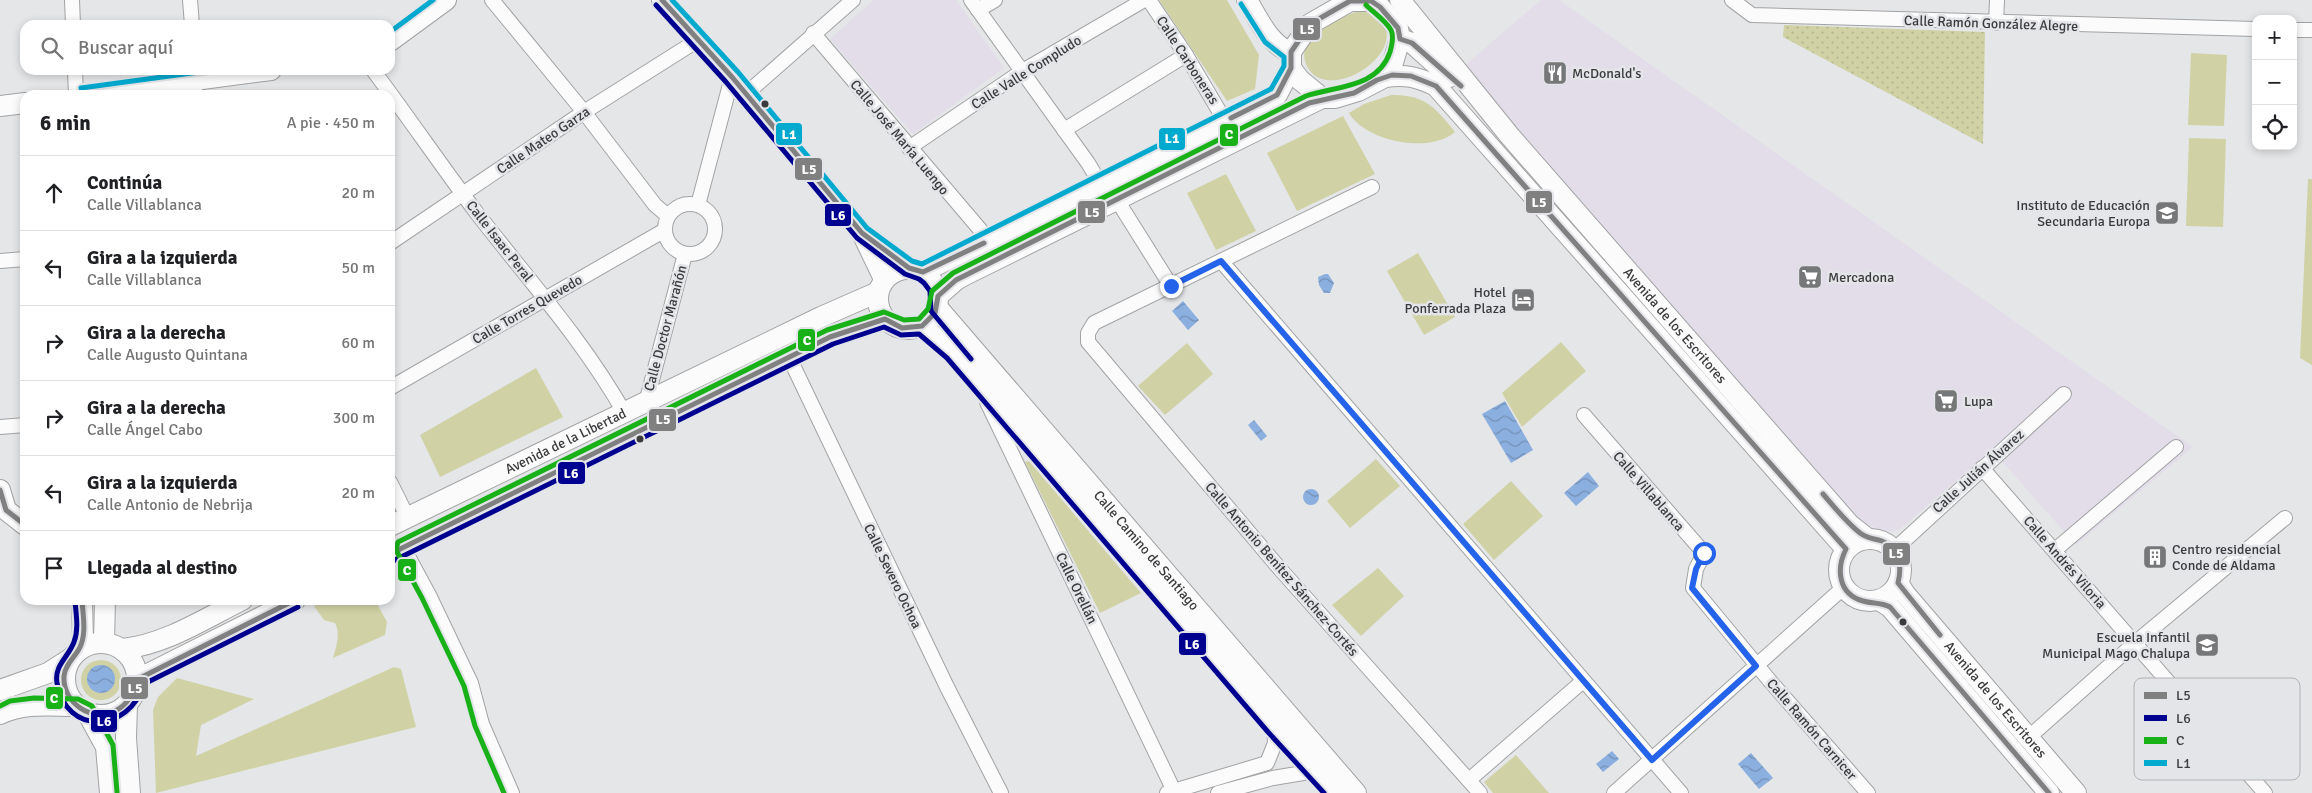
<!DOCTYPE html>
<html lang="es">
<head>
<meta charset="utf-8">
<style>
	body { margin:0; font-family:Signika,sans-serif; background:#f2f2f2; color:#202124 }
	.controls { position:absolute; right:15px; top:15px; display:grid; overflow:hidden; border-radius:10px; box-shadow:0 2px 8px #0003 }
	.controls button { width:45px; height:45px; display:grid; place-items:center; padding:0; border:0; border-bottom:1px solid #e0e0e0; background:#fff; color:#202124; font:25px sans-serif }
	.stop { position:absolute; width:15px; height:15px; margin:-11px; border:4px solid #2563eb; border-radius:50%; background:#fff }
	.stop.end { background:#2563eb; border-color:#fff; box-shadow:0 1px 5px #0008 }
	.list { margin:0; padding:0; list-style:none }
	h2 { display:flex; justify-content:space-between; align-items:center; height:65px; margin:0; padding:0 20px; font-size:21px }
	h2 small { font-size:16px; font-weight:400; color:#757577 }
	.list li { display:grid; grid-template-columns:32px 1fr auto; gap:15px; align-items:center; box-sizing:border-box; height:75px; padding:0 20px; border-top:1px solid #e0e0e0 }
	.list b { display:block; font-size:19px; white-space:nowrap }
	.list p { margin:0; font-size:16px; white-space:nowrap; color:#757577 }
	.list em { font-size:16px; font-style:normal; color:#757577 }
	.icon { flex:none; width:28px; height:28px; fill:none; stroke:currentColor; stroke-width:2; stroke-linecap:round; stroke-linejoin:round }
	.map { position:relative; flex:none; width:2312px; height:793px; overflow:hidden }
	.search { position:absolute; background:#fff; box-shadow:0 2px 8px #0003; left:20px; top:20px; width:375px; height:55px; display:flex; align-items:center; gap:12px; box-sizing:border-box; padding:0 18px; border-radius:15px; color:#757577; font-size:19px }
	.panel { position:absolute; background:#fff; box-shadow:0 2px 8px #0003; left:20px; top:90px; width:375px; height:515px; border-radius:15px }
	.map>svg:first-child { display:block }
	.commercial { fill:#e3ddea }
	.green { fill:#d0d2a5 }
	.park { fill:url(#park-dots) }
	.water { fill:url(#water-waves) }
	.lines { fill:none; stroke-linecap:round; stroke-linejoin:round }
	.street-casing { stroke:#a2a3a4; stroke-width:16 }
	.secondary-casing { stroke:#a2a3a4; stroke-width:22 }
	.street { stroke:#fbfbfc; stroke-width:14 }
	.secondary { stroke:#fbfbfc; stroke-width:20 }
	.bus-1-casing { stroke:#e4e5e9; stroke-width:9 }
	.bus-2-casing { stroke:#e4e5e9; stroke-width:9 }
	.bus-3-casing { stroke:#e4e5e9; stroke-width:9 }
	.bus-4-casing { stroke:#e4e5e9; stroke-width:9 }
	.bus-1 { stroke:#808080; stroke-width:5 }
	.bus-2 { stroke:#000090; stroke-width:5 }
	.bus-3 { stroke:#18b118; stroke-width:5 }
	.bus-4 { stroke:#00a9ce; stroke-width:5 }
	.route { stroke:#2563eb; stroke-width:6 }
	.bus-dot { fill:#3b3b3d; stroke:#e4e5e9; stroke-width:2 }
	.labels { text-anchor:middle; stroke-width:5; stroke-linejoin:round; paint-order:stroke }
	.street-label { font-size:14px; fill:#3b3b3d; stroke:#e4e5e9 }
	.poi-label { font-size:14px; fill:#3b3b3d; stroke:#e4e5e9; text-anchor:start }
	.key { fill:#e4e5e9; stroke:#b1b2b5; stroke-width:1 }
	.key-label { font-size:14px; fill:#3b3b3d }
	.line-badge { stroke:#e4e5e9; stroke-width:2 }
	.badge-label { font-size:14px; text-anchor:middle; font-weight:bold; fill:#fff }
</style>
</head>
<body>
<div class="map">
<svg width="2312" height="793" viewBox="0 0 2312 793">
	<defs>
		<pattern id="park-dots" width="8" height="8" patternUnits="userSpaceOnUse" patternTransform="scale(1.25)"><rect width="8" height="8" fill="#d0d2a5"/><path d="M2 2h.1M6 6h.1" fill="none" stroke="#b4b58f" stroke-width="1.8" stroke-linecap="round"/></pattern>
		<pattern id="water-waves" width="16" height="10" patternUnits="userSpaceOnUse" patternTransform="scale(1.25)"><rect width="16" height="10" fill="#8bafdf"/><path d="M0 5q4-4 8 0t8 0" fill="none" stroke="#7390b6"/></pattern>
	</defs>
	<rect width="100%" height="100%" fill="#e5e6e8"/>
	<g class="commercial">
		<polygon points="874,0 956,0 1004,68 913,134 830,39"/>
		<polygon points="1541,0 1559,0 2193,447 2076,545 1992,450 1900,529 1891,532 1869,526 1864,527 1463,67"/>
	</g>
	<g class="green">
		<polygon points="1159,0 1227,0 1259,55 1255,89 1227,101"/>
		<path d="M1363 11C1422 30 1357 93 1319 78 1312 75 1307 68 1305 61 1298 35 1342 13 1363 11Z"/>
		<polygon points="2191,53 2227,55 2224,126 2188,125"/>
		<path d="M1391 95C1424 94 1436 108 1455 132 1430 154 1366 142 1349 113L1364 104Z"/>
		<polygon points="1343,116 1375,174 1297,211 1267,153"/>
		<polygon points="2189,138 2226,139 2223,227 2186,226"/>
		<polygon points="1226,174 1256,231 1216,250 1187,193"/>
		<polygon points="2308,179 2312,179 2312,365 2300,358"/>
		<polygon points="1418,253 1455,317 1424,335 1387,271"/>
		<polygon points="1561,342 1586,371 1522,427 1502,393"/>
		<polygon points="1187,343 1213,374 1165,415 1138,386"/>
		<polygon points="536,368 563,417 440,477 420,435"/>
		<polygon points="1376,459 1400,486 1350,528 1327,501"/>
		<polygon points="1029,461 1141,593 1100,613 1025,462"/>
		<polygon points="1511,481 1543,516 1494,560 1463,524"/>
		<polygon points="1378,568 1404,596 1361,636 1332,605"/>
		<path d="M327 600H375L387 622 385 635 333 658C336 647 341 634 335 623L324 620 314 606Z"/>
		<circle cx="101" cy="680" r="20"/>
		<polygon points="394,667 401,669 416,727 156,793 153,710 158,697 177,678 254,699 201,725 196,756"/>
		<polygon points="1516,755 1549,793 1493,793 1484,782"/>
	</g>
	<polygon class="park" points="1784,25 1985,32 1983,144 1783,37"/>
	<g class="water">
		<polygon points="1325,274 1328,274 1334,283 1330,293 1324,293 1319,285 1318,277"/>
		<polygon points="1183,301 1199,320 1188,330 1172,311"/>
		<polygon points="1505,401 1533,450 1511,463 1482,414"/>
		<polygon points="1254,420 1267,436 1261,441 1248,425"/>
		<polygon points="1588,472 1599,486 1576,506 1564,493"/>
		<circle cx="1311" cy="497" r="8"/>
		<circle cx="101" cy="679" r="14"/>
		<polygon points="1612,751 1619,759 1603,772 1596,764"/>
		<polygon points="1751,753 1773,778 1759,789 1738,764"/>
	</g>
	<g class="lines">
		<defs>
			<g id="street">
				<polyline points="72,0 73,25"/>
				<polyline points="190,0 192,25"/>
				<polyline points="492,0 584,112 655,205 668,216"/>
				<polyline points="971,0 1088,163 1100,183"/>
				<polyline points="1149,0 1186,55 1225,121"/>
				<polyline points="1732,0 1752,15 2256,29"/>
				<polyline points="978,10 995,0"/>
				<polyline points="1996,23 1997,0"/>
				<polyline points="2293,30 2312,30"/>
				<polyline points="813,33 989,240"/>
				<polyline points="75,70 76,95"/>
				<polyline points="194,70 195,95"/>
				<path d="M373 70C408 117 441 165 476 212 527 278 584 341 625 414"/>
				<polyline points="746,94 853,0"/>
				<polyline points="1064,130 1186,55"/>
				<polyline points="909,148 1021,72 1144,0"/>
				<polyline points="1372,187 1094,323 1088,333 1088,342 1280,569 1480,793"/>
				<polyline points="1117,200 1171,286"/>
				<circle cx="690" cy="229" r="25"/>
				<polyline points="698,205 732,77"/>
				<polyline points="390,243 584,112 698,40"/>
				<polyline points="0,261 25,259"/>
				<polyline points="1221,261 1681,793"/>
				<polyline points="789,357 947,687 1001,793"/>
				<polyline points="390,388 665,230"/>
				<polyline points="987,402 1175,793"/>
				<polyline points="646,403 685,254"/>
				<polyline points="1584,415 1704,553 1696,569 1693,588 1770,681 1868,793"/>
				<polyline points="0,427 25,425"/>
				<polyline points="1982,468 2265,793"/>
				<polyline points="390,482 408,518"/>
				<polyline points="403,547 429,595 471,683 482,724 512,793"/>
				<polyline points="1894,550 2064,394"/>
				<polyline points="2055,550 2176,447"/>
				<polyline points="2028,738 2135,643 2285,518"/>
				<polyline points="1469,780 1583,681"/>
				<polyline points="1167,793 1267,763 1275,743 1274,727"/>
				<polyline points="1218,793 1273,778 1315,771"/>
				<polyline points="1614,793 1843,588"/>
			</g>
			<g id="secondary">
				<polyline points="662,0 732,77 862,233 884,279"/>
				<path d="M1247 0C1258 18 1270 46 1291 52"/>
				<path id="s1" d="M1400 0 1509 135 1850 525 1868 539"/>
				<polygon points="1350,1 1371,1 1380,7 1398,28 1400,39 1392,66 1385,77 1358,91 1335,98 1322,98 1300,80 1291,68 1291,52 1310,24"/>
				<polyline points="1400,39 1412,43 1450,77"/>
				<polyline points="390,41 446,0"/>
				<path d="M1385 77C1405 74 1418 77 1436 86L1846 549"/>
				<polyline points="82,95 271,70"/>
				<polyline points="0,106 25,103"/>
				<polyline points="864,234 909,268"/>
				<circle cx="908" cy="299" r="30"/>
				<polyline points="923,272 1277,95 1291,68"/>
				<polyline points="938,296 956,280 965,275 1322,98"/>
				<path id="s2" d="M937 307 1356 793"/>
				<polyline points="922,326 952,353 1274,727 1334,793"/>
				<polyline points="0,490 6,510 25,525"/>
				<path id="s3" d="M390 526 821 317 878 292"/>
				<circle cx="1870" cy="570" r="31"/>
				<polyline points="390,554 830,337 885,319"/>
				<path id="s4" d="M1898 583 1906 595 2076 793"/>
				<polyline points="1879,600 1890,607 2049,793"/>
				<polyline points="104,642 105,600"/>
				<circle cx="101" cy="679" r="36"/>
				<polyline points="80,649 83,641 82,600"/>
				<path d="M123 649C166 644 204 619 242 600"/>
				<polyline points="138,679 295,600"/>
				<polyline points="0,690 48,673 70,659"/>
				<polyline points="127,704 126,738 130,793"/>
				<polyline points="87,712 106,747 110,793"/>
				<path d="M0 714C25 702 50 706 77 706"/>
			</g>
		</defs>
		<use href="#street" class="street-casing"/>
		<use href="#secondary" class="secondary-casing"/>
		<use href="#street" class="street"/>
		<use href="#secondary" class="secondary"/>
		<defs>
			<g id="bus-1">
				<polyline points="662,0 732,77 862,233 909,268 923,272 984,243"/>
				<polyline points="1231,118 1277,95 1291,68 1291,52 1310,24 1350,1 1371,1 1380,7 1398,28 1400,39 1412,43 1461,86"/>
				<polyline points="0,490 6,510 25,525"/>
				<path d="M1823 494C1835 508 1846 522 1860 533 1868 539 1873 538 1882 541 1900 548 1902 567 1898 583L1940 635"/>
				<path d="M390 554 830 337 885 319 902 328 922 326 935 313 938 296 956 280 1309 103 1354 93 1377 80 1392 75 1411 76 1436 86 1846 549C1836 569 1838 594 1863 601 1873 604 1880 602 1890 607L2049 793"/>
				<path d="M82 600C83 616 87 635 79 649 74 658 65 665 64 676 62 703 93 724 117 710 129 703 134 692 138 679L295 600"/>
			</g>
			<g id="bus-2">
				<polyline points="656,5 726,82 857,238 905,274 919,279 924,283 930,291 931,311 971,359"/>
				<polyline points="393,561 833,344 884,327 901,335 919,334 947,358 1268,732 1324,793"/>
				<path d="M75 601C76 614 79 629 74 642 68 658 54 665 57 683 66 736 129 733 144 684L298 607"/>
			</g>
			<g id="bus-3">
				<polyline points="0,706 10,701 34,698 78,699 92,706 113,745 117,792"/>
				<path d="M504 793 475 726 464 686 422 598 396 550 398 542 827 330 884 312 904 320 919 319 928 309 932 291 953 273 1306 96C1336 86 1378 88 1390 52 1392 45 1394 36 1391 30 1385 20 1374 13 1366 5"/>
			</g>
			<g id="bus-4">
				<polyline points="672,0 738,72 867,228 912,261 922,264 1271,89 1284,66 1284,57 1265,42 1241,4"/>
				<polyline points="390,32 433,0"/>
				<polyline points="81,88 214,70"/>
			</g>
		</defs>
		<use href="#bus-1" class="bus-1-casing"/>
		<use href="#bus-2" class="bus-2-casing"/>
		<use href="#bus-3" class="bus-3-casing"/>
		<use href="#bus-4" class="bus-4-casing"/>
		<use href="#bus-1" class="bus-1"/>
		<use href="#bus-2" class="bus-2"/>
		<use href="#bus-3" class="bus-3"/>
		<use href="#bus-4" class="bus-4"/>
	</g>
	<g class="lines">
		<polyline class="route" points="1171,286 1221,261 1652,760 1756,666 1692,588 1696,569 1704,553"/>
	</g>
	<defs>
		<symbol id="restaurant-square" viewBox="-11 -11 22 22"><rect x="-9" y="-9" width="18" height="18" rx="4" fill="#767779" stroke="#e4e5e9"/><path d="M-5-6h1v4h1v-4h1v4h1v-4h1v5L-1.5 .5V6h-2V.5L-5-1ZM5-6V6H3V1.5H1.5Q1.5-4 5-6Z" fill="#fff"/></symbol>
		<symbol id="school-square" viewBox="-11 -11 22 22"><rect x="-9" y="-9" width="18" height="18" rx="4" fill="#767779" stroke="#e4e5e9"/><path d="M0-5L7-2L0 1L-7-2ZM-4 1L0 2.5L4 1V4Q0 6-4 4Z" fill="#fff"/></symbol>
		<symbol id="supermarket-square" viewBox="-11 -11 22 22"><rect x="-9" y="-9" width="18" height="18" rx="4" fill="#767779" stroke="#e4e5e9"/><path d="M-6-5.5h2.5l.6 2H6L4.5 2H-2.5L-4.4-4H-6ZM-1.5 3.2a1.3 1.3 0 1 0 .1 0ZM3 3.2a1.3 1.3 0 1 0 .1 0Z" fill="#fff"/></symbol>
		<symbol id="hotel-square" viewBox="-11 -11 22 22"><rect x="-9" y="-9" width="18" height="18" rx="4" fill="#767779" stroke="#e4e5e9"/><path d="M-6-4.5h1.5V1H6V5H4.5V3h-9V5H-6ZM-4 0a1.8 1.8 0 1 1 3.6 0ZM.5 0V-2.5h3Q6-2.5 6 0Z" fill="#fff"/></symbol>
		<symbol id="building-square" viewBox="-11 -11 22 22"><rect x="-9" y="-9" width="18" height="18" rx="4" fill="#767779" stroke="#e4e5e9"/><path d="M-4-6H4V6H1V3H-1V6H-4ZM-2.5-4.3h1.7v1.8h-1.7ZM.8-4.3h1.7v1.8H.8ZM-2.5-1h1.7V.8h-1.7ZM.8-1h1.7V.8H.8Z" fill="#fff"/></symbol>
	</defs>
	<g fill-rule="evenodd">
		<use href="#restaurant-square" x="1541" y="59" width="28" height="28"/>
		<use href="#school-square" x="2153" y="199" width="28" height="28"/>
		<use href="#supermarket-square" x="1796" y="263" width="28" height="28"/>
		<use href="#hotel-square" x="1509" y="286" width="28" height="28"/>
		<use href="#supermarket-square" x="1932" y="387" width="28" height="28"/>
		<use href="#building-square" x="2141" y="543" width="28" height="28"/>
		<use href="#school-square" x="2193" y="631" width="28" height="28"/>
	</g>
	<g class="bus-dot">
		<circle cx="765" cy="104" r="4.5"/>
		<circle cx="640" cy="439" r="4.5"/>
		<circle cx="1903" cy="622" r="4.5"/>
	</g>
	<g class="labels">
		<g class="street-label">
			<text transform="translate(1991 23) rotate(2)" y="5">Calle Ramón González Alegre</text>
			<text transform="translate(1188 60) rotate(57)" y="5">Calle Carboneras</text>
			<text transform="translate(1026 72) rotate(-32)" y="5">Calle Valle Compludo</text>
			<text transform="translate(900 137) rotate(50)" y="5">Calle José María Luengo</text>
			<text transform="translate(543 140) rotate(-34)" y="5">Calle Mateo Garza</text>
			<text transform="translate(500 241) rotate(52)" y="5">Calle Isaac Peral</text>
			<text transform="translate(527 309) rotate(-30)" y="5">Calle Torres Quevedo</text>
			<text dy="5" stroke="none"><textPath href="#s1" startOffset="426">Avenida de los Escritores</textPath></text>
			<text transform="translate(665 328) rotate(-75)" y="5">Calle Doctor Marañón</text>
			<text dy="5" stroke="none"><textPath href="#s3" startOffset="195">Avenida de la Libertad</textPath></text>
			<text transform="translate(1978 471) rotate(-42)" y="5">Calle Julián Álvarez</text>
			<text transform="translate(1649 491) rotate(49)" y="5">Calle Villablanca</text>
			<text dy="5" stroke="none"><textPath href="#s2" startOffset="321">Calle Camino de Santiago</textPath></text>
			<text transform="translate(2065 562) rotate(49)" y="5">Calle Andrés Viloria</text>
			<text transform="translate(1282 569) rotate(49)" y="5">Calle Antonio Benítez Sánchez-Cortés</text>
			<text transform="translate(893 576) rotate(64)" y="5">Calle Severo Ochoa</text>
			<text transform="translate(1077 588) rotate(64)" y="5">Calle Orellán</text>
			<text dy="5" stroke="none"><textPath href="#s4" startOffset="152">Avenida de los Escritores</textPath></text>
			<text transform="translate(1812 729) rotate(49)" y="5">Calle Ramón Carnicer</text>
		</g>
		<g class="poi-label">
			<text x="1572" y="78">McDonald's</text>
			<text x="2150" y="210" text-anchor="end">Instituto de Educación<tspan x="2150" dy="16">Secundaria Europa</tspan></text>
			<text x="1828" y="282">Mercadona</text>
			<text x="1506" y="297" text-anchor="end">Hotel<tspan x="1506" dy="16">Ponferrada Plaza</tspan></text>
			<text x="1964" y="406">Lupa</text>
			<text x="2172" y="554">Centro residencial<tspan x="2172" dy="16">Conde de Aldama</tspan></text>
			<text x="2190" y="642" text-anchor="end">Escuela Infantil<tspan x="2190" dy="16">Municipal Mago Chalupa</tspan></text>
		</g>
	</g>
	<rect x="2134" y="678" width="166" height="102" rx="8" class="key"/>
	<rect x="2144" y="692" width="23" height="7" fill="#808080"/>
	<rect x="2144" y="715" width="23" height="6" fill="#000090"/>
	<rect x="2144" y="737" width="23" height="7" fill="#18b118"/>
	<rect x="2144" y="760" width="23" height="6" fill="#00a9ce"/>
	<g class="key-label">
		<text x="2176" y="700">L5</text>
		<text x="2176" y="723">L6</text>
		<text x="2176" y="745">C</text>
		<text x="2176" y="768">L1</text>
	</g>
	<g class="line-badge">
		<rect x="1292" y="17" width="29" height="24" rx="5" fill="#808080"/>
		<rect x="775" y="122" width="28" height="24" rx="5" fill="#00a9ce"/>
		<rect x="1219" y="123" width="20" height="24" rx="5" fill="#18b118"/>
		<rect x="1158" y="127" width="28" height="24" rx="5" fill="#00a9ce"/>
		<rect x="794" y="157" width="29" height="24" rx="5" fill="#808080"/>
		<rect x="1525" y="190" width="28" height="24" rx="5" fill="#808080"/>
		<rect x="1077" y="200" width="29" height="24" rx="5" fill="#808080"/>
		<rect x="824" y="203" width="28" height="24" rx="5" fill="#000090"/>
		<rect x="797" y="328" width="19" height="24" rx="5" fill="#18b118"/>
		<rect x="648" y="408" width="29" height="24" rx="5" fill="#808080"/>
		<rect x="557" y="461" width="29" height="24" rx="5" fill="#000090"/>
		<rect x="1882" y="542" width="29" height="24" rx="5" fill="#808080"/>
		<rect x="397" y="558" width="20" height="24" rx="5" fill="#18b118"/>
		<rect x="1178" y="632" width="29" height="24" rx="5" fill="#000090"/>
		<rect x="120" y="676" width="29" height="24" rx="5" fill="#808080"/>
		<rect x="45" y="686" width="19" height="24" rx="5" fill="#18b118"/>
		<rect x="90" y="709" width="28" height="24" rx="5" fill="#000090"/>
	</g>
	<g class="badge-label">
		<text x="1307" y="34">L5</text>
		<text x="789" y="139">L1</text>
		<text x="1229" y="139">C</text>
		<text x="1172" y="143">L1</text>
		<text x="809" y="174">L5</text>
		<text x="1539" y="207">L5</text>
		<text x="1092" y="217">L5</text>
		<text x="838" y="220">L6</text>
		<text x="807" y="345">C</text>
		<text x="663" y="424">L5</text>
		<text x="571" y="478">L6</text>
		<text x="1896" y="558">L5</text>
		<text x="407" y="575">C</text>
		<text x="1192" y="649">L6</text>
		<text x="135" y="693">L5</text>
		<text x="54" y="703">C</text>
		<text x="104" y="726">L6</text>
	</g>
</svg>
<div class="controls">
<button>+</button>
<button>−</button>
<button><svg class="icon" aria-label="locate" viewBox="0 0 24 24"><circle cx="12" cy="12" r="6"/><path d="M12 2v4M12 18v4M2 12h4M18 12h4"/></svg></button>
</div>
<div class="stop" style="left:1704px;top:553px"></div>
<div class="stop end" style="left:1171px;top:286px"></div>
<div class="search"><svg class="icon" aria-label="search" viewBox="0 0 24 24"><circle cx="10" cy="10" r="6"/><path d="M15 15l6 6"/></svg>Buscar aquí</div>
<section class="panel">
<h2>6 min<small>A pie · 450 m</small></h2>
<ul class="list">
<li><svg class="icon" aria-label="ahead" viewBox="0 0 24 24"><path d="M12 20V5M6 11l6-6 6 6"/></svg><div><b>Continúa</b><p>Calle Villablanca</p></div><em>20 m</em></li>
<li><svg class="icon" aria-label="left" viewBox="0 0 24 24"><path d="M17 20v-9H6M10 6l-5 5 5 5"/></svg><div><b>Gira a la izquierda</b><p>Calle Villablanca</p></div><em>50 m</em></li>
<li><svg class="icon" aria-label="right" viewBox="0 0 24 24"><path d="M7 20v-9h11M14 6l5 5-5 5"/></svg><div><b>Gira a la derecha</b><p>Calle Augusto Quintana</p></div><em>60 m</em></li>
<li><svg class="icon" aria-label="right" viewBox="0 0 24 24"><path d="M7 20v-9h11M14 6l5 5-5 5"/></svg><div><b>Gira a la derecha</b><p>Calle Ángel Cabo</p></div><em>300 m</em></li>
<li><svg class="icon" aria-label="left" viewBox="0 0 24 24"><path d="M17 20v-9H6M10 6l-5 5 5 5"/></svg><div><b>Gira a la izquierda</b><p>Calle Antonio de Nebrija</p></div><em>20 m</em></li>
<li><svg class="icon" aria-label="arrive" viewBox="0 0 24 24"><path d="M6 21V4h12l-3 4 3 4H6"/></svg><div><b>Llegada al destino</b></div></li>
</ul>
</section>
</div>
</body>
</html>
